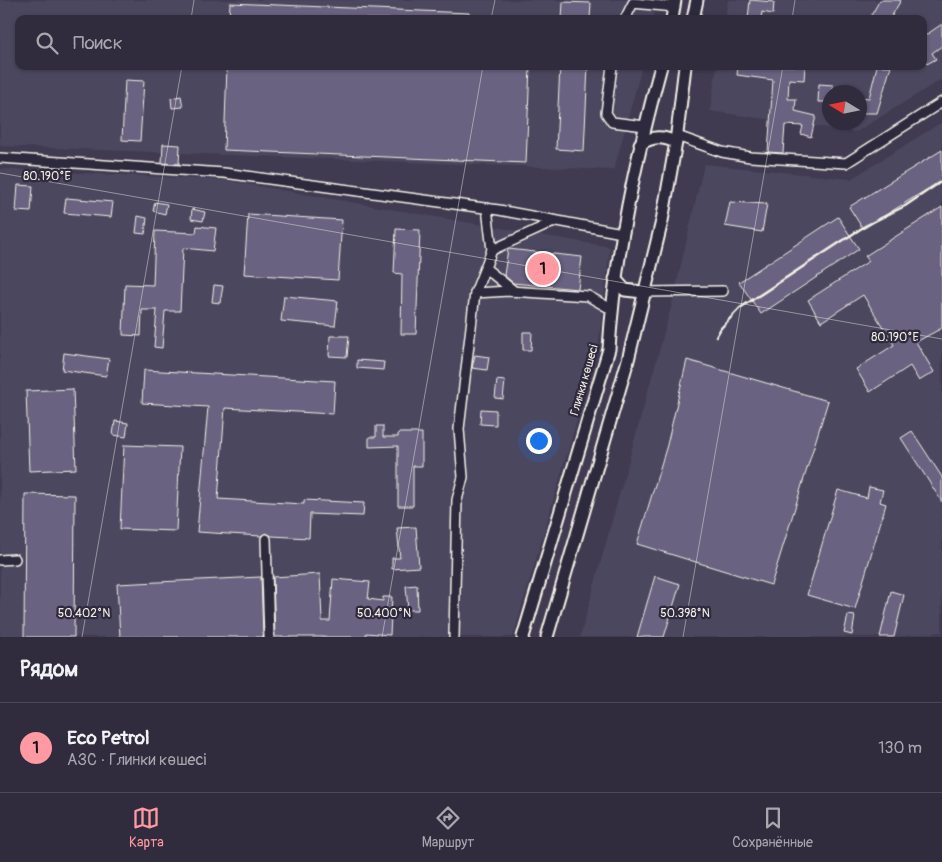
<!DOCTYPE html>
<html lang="ru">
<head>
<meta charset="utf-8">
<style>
	body { margin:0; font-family:Pangolin,sans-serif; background:#3c3848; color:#f1f3f6 }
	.compass { position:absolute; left:822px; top:85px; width:45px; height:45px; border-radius:50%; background:#302c3d; box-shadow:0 1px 4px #0004; rotate:280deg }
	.you { position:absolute; left:538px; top:440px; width:18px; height:18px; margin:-12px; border:4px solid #fff; border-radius:50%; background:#1a73e8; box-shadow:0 0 0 8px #1a73e833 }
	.badge { display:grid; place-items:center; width:32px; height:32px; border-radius:50%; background:#ff9aa2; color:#111; font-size:16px; font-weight:700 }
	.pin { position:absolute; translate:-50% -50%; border:2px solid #fff; box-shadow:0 1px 5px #0006 }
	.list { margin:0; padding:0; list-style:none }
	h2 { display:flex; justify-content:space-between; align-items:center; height:65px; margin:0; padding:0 20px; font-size:21px }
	h2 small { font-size:16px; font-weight:400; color:#a8a7b0 }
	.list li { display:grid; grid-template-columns:32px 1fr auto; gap:15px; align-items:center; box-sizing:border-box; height:90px; padding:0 20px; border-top:1px solid #4b4857 }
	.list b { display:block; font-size:19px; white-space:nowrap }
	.list p { margin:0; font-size:16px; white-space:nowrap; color:#a8a7b0 }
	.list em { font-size:16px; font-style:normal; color:#a8a7b0 }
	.icon { flex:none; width:28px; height:28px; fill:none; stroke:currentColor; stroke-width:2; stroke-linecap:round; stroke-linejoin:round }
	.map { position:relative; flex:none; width:942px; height:637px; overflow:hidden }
	.search { position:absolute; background:#302c3d; box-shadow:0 1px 4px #0004; left:15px; right:15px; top:15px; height:55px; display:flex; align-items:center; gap:12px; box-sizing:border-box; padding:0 18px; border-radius:10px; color:#a8a7b0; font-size:19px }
	.sheet { height:155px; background:#302c3d }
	nav { display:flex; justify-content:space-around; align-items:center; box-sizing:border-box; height:70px; border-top:1px solid #4b4857; background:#302c3d; font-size:14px; color:#a8a7b0 }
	nav a { display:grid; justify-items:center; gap:2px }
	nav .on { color:#ff9aa2 }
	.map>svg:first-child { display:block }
	.built { fill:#4c475f; fill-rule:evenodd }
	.building { fill:#696280; stroke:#f4f1e8 }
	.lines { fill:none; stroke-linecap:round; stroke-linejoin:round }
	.minor-casing { stroke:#f4f1e8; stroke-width:12 }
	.major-casing { stroke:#f4f1e8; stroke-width:15 }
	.minor { stroke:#2f2a3d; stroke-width:9 }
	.major { stroke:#2f2a3d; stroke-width:11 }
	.rail { stroke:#f4f1e8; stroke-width:2.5 }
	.ticks { fill:none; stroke:#f4f1e8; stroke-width:1; stroke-opacity:0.45 }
	.labels { text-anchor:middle; stroke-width:4.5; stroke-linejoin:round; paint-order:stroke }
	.street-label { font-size:12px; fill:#f4f1e8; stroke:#2f2a3d }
	.ticks-label { font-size:12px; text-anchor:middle; fill:#f4f1e8; stroke:#2f2a3d; stroke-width:4.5; stroke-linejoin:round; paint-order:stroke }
</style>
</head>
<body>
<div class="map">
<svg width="942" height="637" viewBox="0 0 942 637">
	<rect width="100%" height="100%" fill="#403b51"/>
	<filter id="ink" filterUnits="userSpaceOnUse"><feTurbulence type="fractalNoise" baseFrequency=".02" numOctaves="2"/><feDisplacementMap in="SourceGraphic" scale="10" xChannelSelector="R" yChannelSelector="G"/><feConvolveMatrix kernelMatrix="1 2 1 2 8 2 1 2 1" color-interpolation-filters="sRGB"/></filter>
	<g filter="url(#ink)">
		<g class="built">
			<polygon points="0,0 657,0 653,19 19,19 19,66 642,66 614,170 0,146"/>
			<path d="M728 0H942V79L856 132 710 111 717 66H923V19H725ZM830 92H860V122H830Z"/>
			<polygon points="942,122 942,632 893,637 580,637 673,300 704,164 851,179"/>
			<polygon points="0,169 224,180 610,247 598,349 513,637 0,637"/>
		</g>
		<g class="building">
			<polygon points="750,0 774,2 773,14 762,12 761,19 748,19"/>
			<polygon points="880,0 901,0 890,19 869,19"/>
			<polygon points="563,2 591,3 590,19 562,19"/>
			<polygon points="230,3 469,13 469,19 229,19"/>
			<polygon points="942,24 942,46 932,53 936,59 927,64 923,58 923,37"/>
			<polygon points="227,66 530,66 526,163 224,150"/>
			<polygon points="560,66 588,66 584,151 556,149"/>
			<polygon points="738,66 805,66 804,80 789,79 788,99 796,99 795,111 816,116 811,137 801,134 803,126 785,125 783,153 768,152 773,80 737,75"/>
			<polygon points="877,66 891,66 877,113 860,113 860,97 869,98"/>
			<polygon points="125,80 144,81 140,141 122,140"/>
			<polygon points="819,84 833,85 833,92 830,92 830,102 818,102"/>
			<polygon points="181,96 183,107 172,108 171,98"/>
			<polygon points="163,144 180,145 179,164 162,163"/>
			<polygon points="942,150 942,180 863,229 849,207"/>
			<polygon points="18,185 33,186 31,212 16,211"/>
			<polygon points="66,198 113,202 111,217 64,213"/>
			<polygon points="155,202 167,204 165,214 153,211"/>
			<polygon points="730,202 767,204 762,232 725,226"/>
			<polygon points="942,207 942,328 916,342 934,372 919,381 910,366 870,392 856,369 894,345 863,295 821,322 808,300 869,261 865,256"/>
			<polygon points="192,209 205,212 203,221 191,219"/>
			<polygon points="248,214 342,220 338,280 244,274"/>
			<polygon points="138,216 147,218 145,234 136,233"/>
			<polygon points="838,217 859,249 761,314 739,282"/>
			<polygon points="197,226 216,228 213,251 183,248 180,311 165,311 162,348 154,347 157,310 142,310 141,336 123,335 125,284 153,285 155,231 196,233"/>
			<polygon points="396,229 420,230 416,334 401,334 402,274 394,273"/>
			<polygon points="508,249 582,257 578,289 513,283 504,275"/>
			<polygon points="214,285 223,286 220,303 212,302"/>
			<polygon points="284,296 338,301 335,326 281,321"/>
			<polygon points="523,332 532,332 531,350 523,350"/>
			<polygon points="330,336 349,336 347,357 329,356"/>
			<polygon points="64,353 109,359 106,376 62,370"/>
			<polygon points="475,355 489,357 487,370 472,368"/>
			<polygon points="357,360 384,362 383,370 357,368"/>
			<polygon points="687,360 828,401 771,585 637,544 667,445"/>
			<polygon points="144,370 335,381 333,414 225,408 218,499 304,504 304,500 364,503 363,516 310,514 309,538 272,536 266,533 261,536 197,532 208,407 142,403"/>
			<polygon points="497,380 505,381 503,399 495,398"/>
			<polygon points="73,389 76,469 29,471 26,391"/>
			<polygon points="481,409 496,410 496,425 480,424"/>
			<polygon points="115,421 128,423 126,437 113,435"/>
			<polygon points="376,426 383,426 383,437 398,437 398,433 422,433 422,466 413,466 413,506 398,506 398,446 369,447 369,437 376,437"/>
			<polygon points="912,431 942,477 942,502 901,438"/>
			<polygon points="124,445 180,447 176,531 120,529"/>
			<polygon points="869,487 883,490 880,502 886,504 855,609 807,595 838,490 867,498"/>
			<polygon points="25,494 75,495 74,637 24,637"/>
			<polygon points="416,527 419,567 392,569 392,558 400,558 397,528"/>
			<polygon points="320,574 322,621 330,621 333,579 370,582 368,599 383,601 383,597 392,597 390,635 366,633 366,637 275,637 273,577"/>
			<polygon points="655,576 680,584 664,637 637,637"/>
			<polygon points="261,577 263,637 120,637 117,584"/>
			<polygon points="417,585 418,610 408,610 406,586"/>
			<polygon points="891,591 904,595 894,637 880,637"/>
			<polygon points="848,615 855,616 852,635 844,633"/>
		</g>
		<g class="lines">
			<defs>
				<g id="minor">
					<polyline points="625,19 633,3 674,7"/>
					<polyline points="612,66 606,113 612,122 645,126"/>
					<polyline points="677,136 722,152 750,157 846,163 942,102"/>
					<polyline points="0,158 224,173 499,210 622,233"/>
					<polyline points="492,250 556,221"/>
					<polyline points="485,268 514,291"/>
					<polyline points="643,292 723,291"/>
					<polyline points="475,293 509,291 588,296 611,309"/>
					<polyline points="266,539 269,637"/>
					<polyline points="0,560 15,559"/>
					<polyline points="454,637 457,500 463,477 459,429 475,293 492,250 487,208"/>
				</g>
				<g id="major">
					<polyline points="672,19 675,0"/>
					<polyline points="693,19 697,0"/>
					<path d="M640 144C653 136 662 136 676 142"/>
					<polyline points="615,279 625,290 643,292"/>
					<path d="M523 637 609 349C615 252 636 159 661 66"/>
					<polyline points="547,637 628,360 662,221 676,142 685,66"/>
				</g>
			</defs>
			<use href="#minor" class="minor-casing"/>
			<use href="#major" class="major-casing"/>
			<use href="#minor" class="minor"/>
			<use href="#major" class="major"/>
			<polyline class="rail" points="716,337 721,328 740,308 865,226 905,206 942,181"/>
		</g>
	</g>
	<path class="ticks" d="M191 19 194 0M491 19 495 0M792 19 795 0M0 173 942 339M82 637 182 66M382 637 483 66M683 637 783 66"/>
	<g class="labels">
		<g class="street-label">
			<text transform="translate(584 380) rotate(-74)" y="4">Глинки көшесі</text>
		</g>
	</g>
	<g class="ticks-label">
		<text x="47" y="180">80.190°E</text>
		<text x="895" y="341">80.190°E</text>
		<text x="84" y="617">50.402°N</text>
		<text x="384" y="617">50.400°N</text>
		<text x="685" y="617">50.398°N</text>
	</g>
</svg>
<svg class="compass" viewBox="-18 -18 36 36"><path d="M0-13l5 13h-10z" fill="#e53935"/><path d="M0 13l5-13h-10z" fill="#a8a7b0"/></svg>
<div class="you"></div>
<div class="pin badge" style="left:543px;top:269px">1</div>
<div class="search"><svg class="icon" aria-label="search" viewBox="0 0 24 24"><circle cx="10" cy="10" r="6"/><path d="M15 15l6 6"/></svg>Поиск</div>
</div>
<section class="sheet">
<h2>Рядом<small></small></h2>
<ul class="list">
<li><span class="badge">1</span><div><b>Eco Petrol</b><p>АЗС · Глинки көшесі</p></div><em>130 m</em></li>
</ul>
</section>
<nav>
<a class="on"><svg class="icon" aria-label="map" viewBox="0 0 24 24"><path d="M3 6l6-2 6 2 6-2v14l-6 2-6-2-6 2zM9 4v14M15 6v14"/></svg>Карта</a>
<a><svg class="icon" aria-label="directions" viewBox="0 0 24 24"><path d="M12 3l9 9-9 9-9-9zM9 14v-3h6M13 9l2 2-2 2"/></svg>Маршрут</a>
<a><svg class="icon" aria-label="saved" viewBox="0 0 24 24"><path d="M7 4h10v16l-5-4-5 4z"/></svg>Сохранённые</a>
</nav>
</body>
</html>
